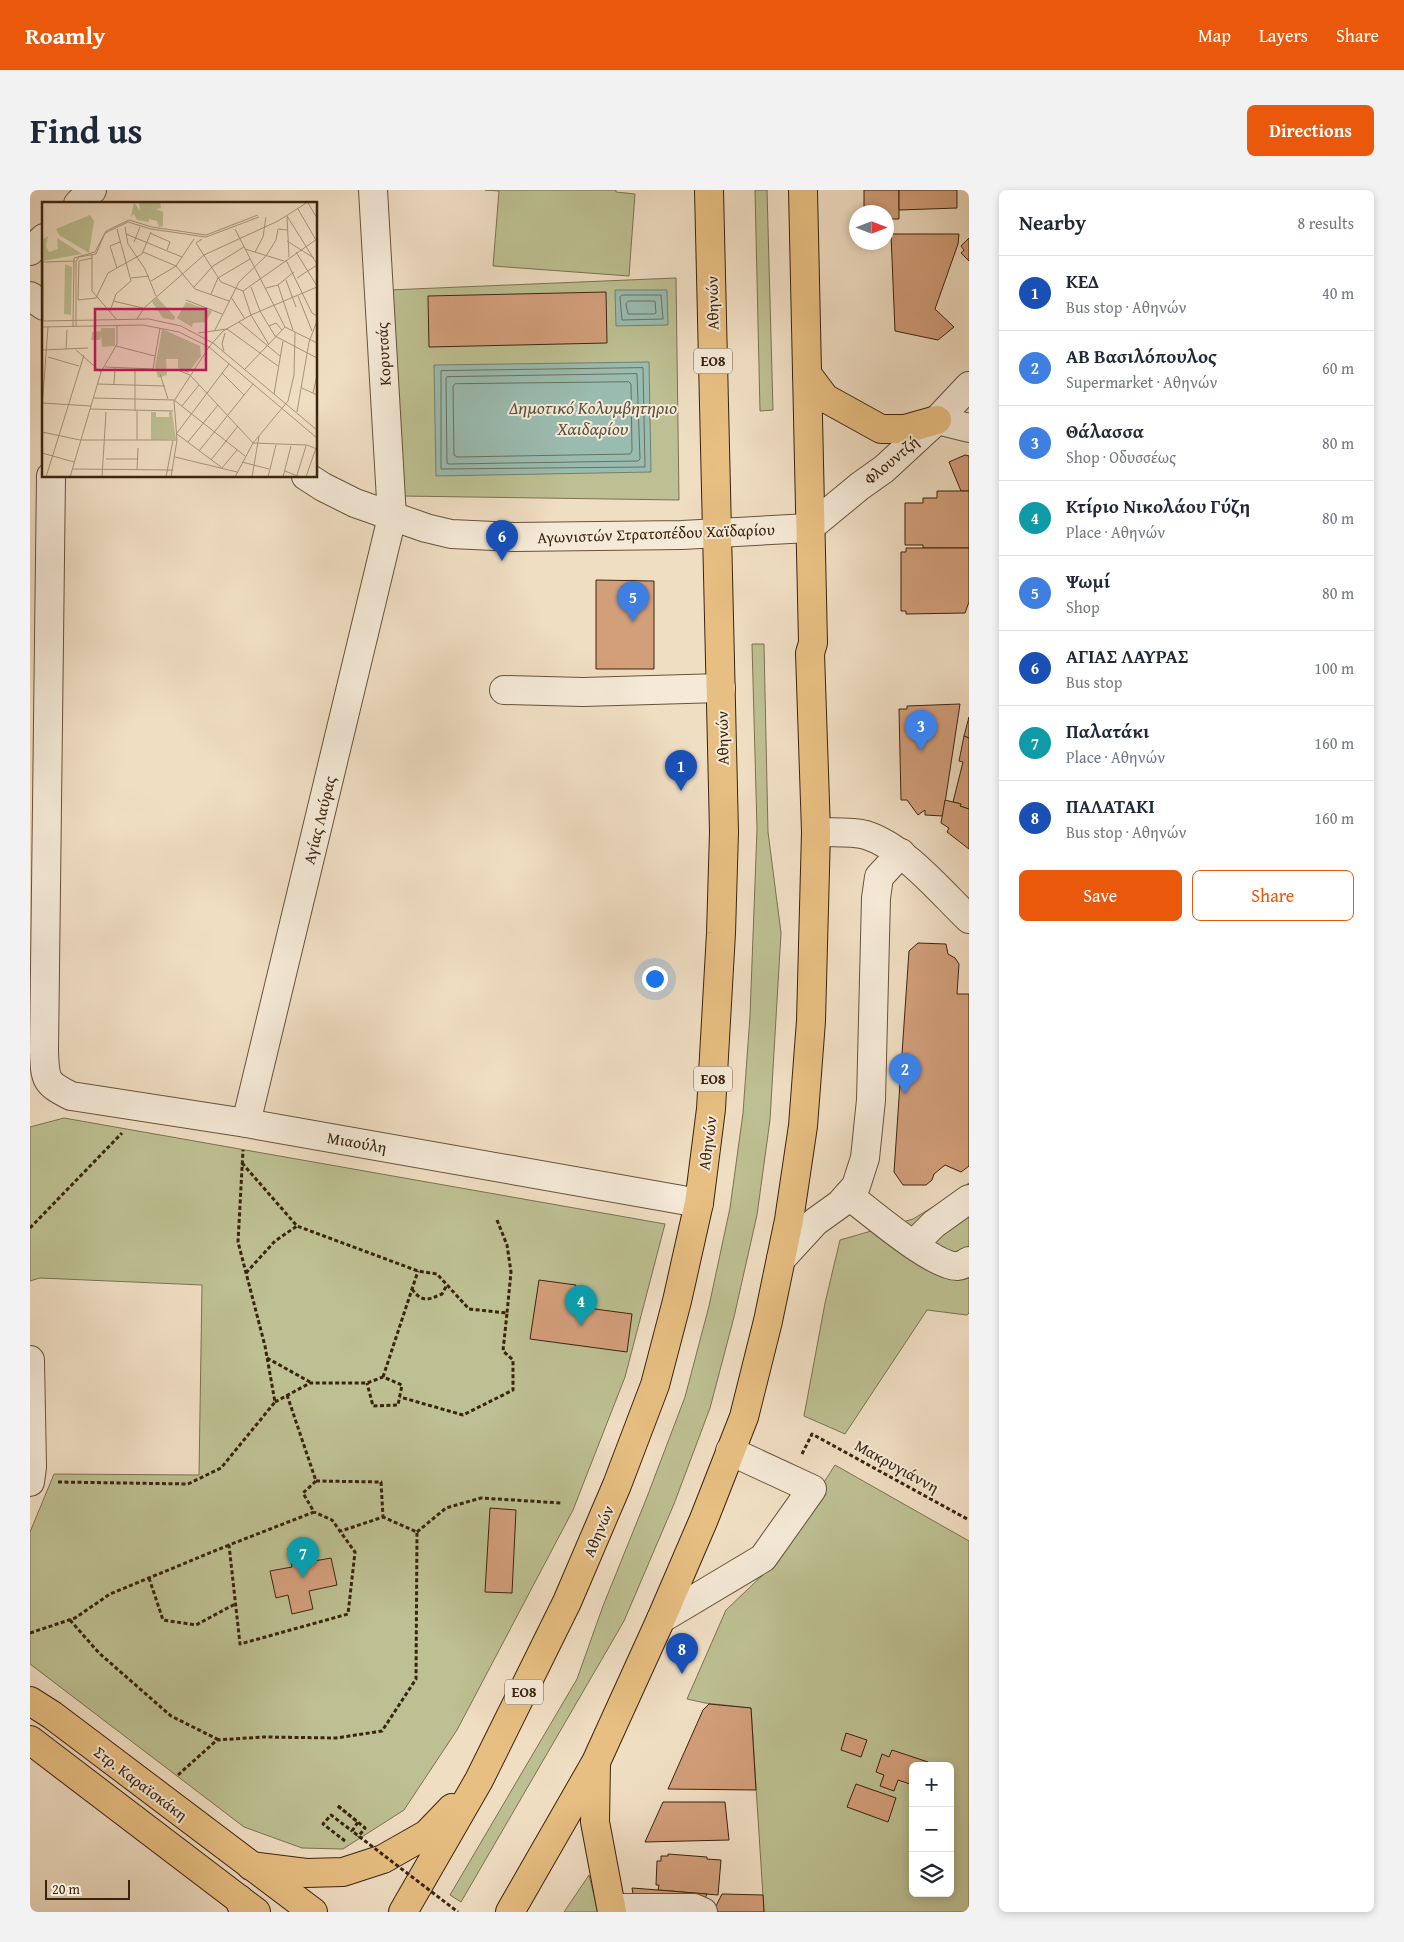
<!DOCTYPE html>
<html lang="en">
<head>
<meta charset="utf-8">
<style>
	body { margin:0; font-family:"Gentium Book Plus",serif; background:#f2f2f3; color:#1f2937 }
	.controls { position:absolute; right:15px; bottom:15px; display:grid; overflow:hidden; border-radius:8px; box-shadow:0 2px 8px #0003 }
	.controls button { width:45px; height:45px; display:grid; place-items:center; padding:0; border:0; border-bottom:1px solid #e0e1e3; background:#fff; color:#1f2937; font:25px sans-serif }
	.compass { position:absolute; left:819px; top:15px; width:45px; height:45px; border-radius:50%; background:#fff; box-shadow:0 2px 8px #0003; rotate:90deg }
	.scale { position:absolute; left:15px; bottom:12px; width:85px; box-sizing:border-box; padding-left:5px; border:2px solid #3b240e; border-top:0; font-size:14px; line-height:18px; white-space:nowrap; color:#3b240e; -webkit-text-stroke:4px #f5ead8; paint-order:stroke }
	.you { position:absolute; left:624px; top:788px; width:18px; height:18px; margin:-12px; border:4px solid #fff; border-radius:50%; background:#1a73e8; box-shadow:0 0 0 8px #1a73e833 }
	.badge { display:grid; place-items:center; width:32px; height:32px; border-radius:50%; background:#ea580c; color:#fff; font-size:16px; font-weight:700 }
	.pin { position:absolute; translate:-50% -41px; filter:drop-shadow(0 1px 2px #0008) }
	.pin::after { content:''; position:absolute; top:26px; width:18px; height:15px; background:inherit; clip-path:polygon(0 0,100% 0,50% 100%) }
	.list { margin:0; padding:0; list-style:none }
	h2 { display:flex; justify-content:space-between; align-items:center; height:65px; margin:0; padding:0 20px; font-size:21px }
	h2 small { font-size:16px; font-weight:400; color:#747a83 }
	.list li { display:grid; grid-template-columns:32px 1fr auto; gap:15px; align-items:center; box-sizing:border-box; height:75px; padding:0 20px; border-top:1px solid #e0e1e3 }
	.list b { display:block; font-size:19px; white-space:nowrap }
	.list p { margin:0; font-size:16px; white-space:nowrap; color:#747a83 }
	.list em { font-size:16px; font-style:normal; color:#747a83 }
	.actions { display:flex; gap:10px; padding:15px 20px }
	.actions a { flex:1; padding:11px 0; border:1px solid #ea580c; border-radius:8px; text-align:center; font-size:18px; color:#ea580c }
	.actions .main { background:#ea580c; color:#fff }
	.icon { flex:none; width:28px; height:28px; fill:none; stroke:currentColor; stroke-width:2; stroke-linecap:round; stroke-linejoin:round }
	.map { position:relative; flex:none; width:939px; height:1722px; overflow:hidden; border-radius:8px }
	header { display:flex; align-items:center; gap:30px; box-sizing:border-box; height:70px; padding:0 25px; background:#ea580c; color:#fff }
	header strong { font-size:24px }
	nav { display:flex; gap:28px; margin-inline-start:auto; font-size:18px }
	.intro { display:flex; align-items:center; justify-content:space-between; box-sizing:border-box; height:120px; padding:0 30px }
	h1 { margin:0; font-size:35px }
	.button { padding:12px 22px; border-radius:8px; background:#ea580c; color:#fff; font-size:18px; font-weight:700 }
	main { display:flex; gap:30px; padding:0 30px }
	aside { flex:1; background:#fff; border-radius:8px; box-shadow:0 2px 8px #0003 }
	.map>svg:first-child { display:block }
	.green { fill:#bdc092; stroke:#7c7250; fill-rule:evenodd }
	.water { fill:#9abcb0; stroke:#747f6f }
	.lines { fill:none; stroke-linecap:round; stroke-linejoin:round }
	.shore { stroke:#6a705f; stroke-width:1 }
	.building { fill:#d39f7b; stroke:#3b240e }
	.minor-casing { stroke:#68523b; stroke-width:30 }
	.major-casing { stroke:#3b240e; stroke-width:30 }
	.highway-casing { stroke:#3b240e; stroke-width:30 }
	.path { stroke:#3b240e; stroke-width:3; stroke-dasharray:4 2.5; stroke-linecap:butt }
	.minor { stroke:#f5ead8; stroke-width:28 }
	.major { stroke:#e8bf82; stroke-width:28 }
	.highway { stroke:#e8bf82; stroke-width:28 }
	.path-bridge { stroke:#3b240e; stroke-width:3; stroke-dasharray:4 2.5; stroke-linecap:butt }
	.labels { text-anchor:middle; stroke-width:4; stroke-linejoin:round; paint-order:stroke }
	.shield { fill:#f5ead8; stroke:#735f4b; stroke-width:1 }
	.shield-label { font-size:15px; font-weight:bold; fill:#3b240e }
	.street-label { font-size:16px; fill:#3b240e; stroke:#f5ead8 }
	.water-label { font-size:18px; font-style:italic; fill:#58523f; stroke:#f5ead8 }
	.inset-road { fill:none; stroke:#a8947b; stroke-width:1 }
	.view { fill:#c2185b; fill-opacity:0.15; stroke:#c2185b; stroke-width:2.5 }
	.inset-edge { fill:none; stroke:#3b240e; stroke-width:2.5 }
</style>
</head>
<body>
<header>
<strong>Roamly</strong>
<nav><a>Map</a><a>Layers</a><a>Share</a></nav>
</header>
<div class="intro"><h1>Find us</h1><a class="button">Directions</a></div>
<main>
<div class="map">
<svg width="939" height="1722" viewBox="0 0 939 1722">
	<rect width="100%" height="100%" fill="#f0dec3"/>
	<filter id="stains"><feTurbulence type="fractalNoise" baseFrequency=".004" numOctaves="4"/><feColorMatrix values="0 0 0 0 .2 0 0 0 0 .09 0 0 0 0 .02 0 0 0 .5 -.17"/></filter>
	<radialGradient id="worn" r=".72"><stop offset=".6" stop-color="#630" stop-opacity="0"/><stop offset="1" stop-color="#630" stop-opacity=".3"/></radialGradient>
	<g class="green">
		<polygon points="455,0 586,0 586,2 605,4 599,86 463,76 469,1"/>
		<polygon points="725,0 737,0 743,220 730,221"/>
		<polygon points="646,88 649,310 371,306 359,100"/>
		<polygon points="722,454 734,454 738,642 751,743 740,930 727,1025 704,1127 680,1218 644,1314 594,1431 431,1712 420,1705 547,1489 573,1416 617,1307 655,1207 679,1116 700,1018 713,923 720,826 727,639"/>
		<polygon points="34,928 635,1034 595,1187 543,1320 427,1540 374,1620 313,1659 272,1658 214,1637 0,1474 0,1342 24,1284 169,1285 172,1095 10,1088 0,1091 0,937"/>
		<polygon points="939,993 939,1123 937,1125 897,1120 815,1244 774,1226 795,1113 810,1050 883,1029 921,1006"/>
		<path d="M805 1275 939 1351V1722H734L721 1518 675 1513 657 1509 696 1420 738 1380ZM883 1576H920V1703H883Z"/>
		<polygon points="559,1685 568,1722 534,1722"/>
	</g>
	<g class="water">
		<polygon points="585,100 637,100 638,135 586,136"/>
		<polygon points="619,172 621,282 406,286 404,175"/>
	</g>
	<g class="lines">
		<g class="shore">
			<polygon points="593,105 631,105 633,129 592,130 590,107"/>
			<polygon points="599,111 625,111 626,123 624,124 598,124 596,114"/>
			<polygon points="613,178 615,277 411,279 411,181"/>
			<polygon points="607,184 610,269 608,271 419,274 417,273 416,189 417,187"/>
			<polygon points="599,192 601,194 602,261 600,264 427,267 424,265 423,196 425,194"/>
		</g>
	</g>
	<g class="building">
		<polygon points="834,0 869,0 869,29 856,29 856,22 834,22"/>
		<polygon points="869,0 927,0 927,18 869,20"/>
		<polygon points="861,44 929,44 928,54 905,119 924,137 908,150 865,141"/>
		<polygon points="939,48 939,71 931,63 934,60 931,56"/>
		<polygon points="576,102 577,153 399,157 398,106"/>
		<polygon points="935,265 939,266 939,301 931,301 919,272"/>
		<polygon points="907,301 939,301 939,358 893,358 893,355 875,355 875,313 893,313 893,308 907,308"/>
		<polygon points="876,358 939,358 939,412 935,423 876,424 876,421 871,421 871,362 876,362"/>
		<polygon points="566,390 624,391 624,479 566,479"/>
		<polygon points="930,514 913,626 895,625 895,620 888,625 877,610 871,610 869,519 877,519 877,516"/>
		<polygon points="939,527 939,548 934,546"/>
		<polygon points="934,546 939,548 939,619 930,616 931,614 923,612 933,572 929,571"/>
		<polygon points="915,610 931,614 930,616 939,619 939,659 917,642 919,638 911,633"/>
		<polygon points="888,753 916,754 918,764 925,768 929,774 927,804 939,804 939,976 931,982 915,975 904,984 902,990 896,995 873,995 864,982 879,761"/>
		<polygon points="509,1090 546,1095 543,1116 602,1124 597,1162 500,1149"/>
		<polygon points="460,1318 486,1320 482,1403 455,1402"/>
		<polygon points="276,1354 279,1372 301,1368 307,1395 279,1401 283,1419 262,1424 258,1405 246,1408 240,1381 262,1377 258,1358"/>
		<polygon points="679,1514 721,1518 726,1600 638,1599 673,1520"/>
		<polygon points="816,1543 837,1550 831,1567 811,1560"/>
		<polygon points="862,1560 898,1572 897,1576 883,1576 883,1595 868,1590 864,1601 850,1596 854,1585 846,1582 852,1564 859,1567"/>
		<polygon points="826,1594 866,1608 858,1632 817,1617"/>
		<polygon points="633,1612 695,1612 699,1650 615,1652"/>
		<polygon points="638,1664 677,1667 677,1669 691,1670 688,1705 628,1700 629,1695 626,1695 627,1671 631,1671 631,1666 638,1666"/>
		<polygon points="602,1698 628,1700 677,1704 669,1722 606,1722"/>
		<polygon points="692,1704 733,1705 734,1722 683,1722"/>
	</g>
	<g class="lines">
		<defs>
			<g id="minor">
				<polyline points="48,14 62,0"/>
				<polyline points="0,61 14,48"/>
				<polyline points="0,106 14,116"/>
				<polyline points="907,230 939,238"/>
				<path d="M21 286 14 861C15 890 15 893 41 906L216 933 669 1013"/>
				<polyline points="276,286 293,297 325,313 396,338 421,344 484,347 652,345 779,338 830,296 854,279 907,230 939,196"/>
				<polyline points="474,500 553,502 691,498"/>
				<path d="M786 642C802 643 821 641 836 645 874 657 910 701 939 729"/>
				<polyline points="216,933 362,327 343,0"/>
				<path d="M818 1005C838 1020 905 1078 928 1076 931 1076 936 1073 939 1071"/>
				<polyline points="884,1054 904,1034 939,1009"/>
				<polyline points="751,1069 785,1032 810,1014 826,996 835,968 841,910 846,708 849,687 871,663"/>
				<polyline points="0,1170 2,1277 0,1292"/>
				<polyline points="631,1429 733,1368 782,1299 700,1261"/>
				<polyline points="582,1718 664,1718 673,1722"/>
			</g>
			<g id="major">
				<polyline points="0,1511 22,1525 283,1722"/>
				<polyline points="0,1550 226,1722"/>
			</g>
			<g id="highway">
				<polyline points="777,184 795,208 851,239 875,239 907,230"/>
				<polyline points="566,1574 565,1632 582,1722"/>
				<polyline points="221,1676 276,1683 313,1682 353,1669 397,1644 422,1618"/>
				<polyline points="209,1709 214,1722"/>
				<polyline points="373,1722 449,1590 537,1412 587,1295 625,1195 647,1111 669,1013 681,919 691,743 694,642 679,0"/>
				<polyline points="480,1722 566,1572 631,1429 674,1329 714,1227 738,1131 759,1030 773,936 781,831 786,642 780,463 783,453 773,0"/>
			</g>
		</defs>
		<use href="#minor" class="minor-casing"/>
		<use href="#major" class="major-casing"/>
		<use href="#highway" class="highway-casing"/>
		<g class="path">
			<polyline points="212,973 267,1036 388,1081 407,1084 439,1119 477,1123 473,1161 483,1170 483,1200 433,1225 370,1207"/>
			<polyline points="467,1030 477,1055 481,1082 477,1123"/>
			<polyline points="0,1038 92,943"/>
			<polyline points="216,1083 245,1051 267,1036"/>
			<path d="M382 1099C392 1113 398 1110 412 1104L417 1095"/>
			<polyline points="237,1168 280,1192"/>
			<polyline points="353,1187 388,1081"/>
			<polyline points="257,1205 286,1291 273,1303 284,1322 199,1355 210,1454 318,1424 325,1362 302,1330 284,1322"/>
			<polyline points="245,1212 280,1193 337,1193 353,1187 372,1195 368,1215 343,1216 337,1193"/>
			<polyline points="772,1264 782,1244 939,1330"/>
			<polyline points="286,1291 351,1292 353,1327 311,1341"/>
			<polyline points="28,1292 158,1294 191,1278 245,1212 235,1156 208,1052 213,960"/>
			<polyline points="387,1342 416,1318 451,1308 531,1313"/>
			<polyline points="119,1388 133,1430 166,1435 205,1414"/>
			<polyline points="40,1430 69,1463 141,1526 189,1550"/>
			<polyline points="0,1443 45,1428 80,1404 199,1355"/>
			<polyline points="148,1585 187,1550 234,1547 306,1548 352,1541 386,1489 387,1342 353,1327"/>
			<polyline points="308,1616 335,1638 328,1647"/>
			<polyline points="315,1651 293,1634 301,1625 322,1641"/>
		</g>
		<use href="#minor" class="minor"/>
		<use href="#major" class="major"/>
		<use href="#highway" class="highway"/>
		<polyline class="path-bridge" points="308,1616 328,1632 322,1641 428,1722"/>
	</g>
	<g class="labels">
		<g class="shield">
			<rect x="664" y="158.5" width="38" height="25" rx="4"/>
			<rect x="664" y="876.5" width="38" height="25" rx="4"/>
			<rect x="475" y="1489.5" width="38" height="25" rx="4"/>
		</g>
		<g class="shield-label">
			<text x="683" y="176">ΕΟ8</text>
			<text x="683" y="894">ΕΟ8</text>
			<text x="494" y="1507">ΕΟ8</text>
		</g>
		<g class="street-label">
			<text transform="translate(682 113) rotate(-91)" y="6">Αθηνών</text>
			<text transform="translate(353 164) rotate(-93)" y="6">Κορυτσάς</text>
			<text transform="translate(861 270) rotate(-40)" y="6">Φλουντζή</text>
			<text transform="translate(626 343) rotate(-2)" y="6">Αγωνιστών Στρατοπέδου Χαϊδαρίου</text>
			<text transform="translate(692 548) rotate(-91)" y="6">Αθηνών</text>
			<text transform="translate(289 630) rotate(-76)" y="6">Αγίας Λαύρας</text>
			<text transform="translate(327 952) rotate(10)" y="6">Μιαούλη</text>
			<text transform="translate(677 953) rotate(-82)" y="6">Αθηνών</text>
			<text transform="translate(867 1276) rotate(29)" y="6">Μακρυγιάννη</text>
			<text transform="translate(568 1341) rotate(-67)" y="6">Αθηνών</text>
			<text transform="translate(111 1593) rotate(37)" y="6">Στρ. Καραϊσκάκη</text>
		</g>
		<g class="water-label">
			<text x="563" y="224">Δημοτικό Κολυμβητηριο<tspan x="563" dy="21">Χαιδαρίου</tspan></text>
		</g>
	</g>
	<g transform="translate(12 12)">
		<rect width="275" height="275" fill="#f0dec3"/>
		<path d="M92 0 98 9 97 0H118L119 6 114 7 121 10V24L117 25 115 19 107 17V20L95 18 92 12 89 15ZM48 13 52 19 47 51 17 33 14 27ZM6 34 4 44 7 50 16 47 15 36 40 52 0 59V38ZM23 62 30 65 29 113 22 112ZM115 95 133 115 132 118 121 116 110 100ZM144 100 170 109 164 120 151 121 150 125 135 116ZM59 126H73V144L60 145 59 133 58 138H49L50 130 59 129ZM120 127 158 144 159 154 146 171 136 166V157H124L125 173 116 176 113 165ZM109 210H114V215H127V210H130L134 237 109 238Z" fill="#bdc092"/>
		<path class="inset-road" d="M266 1 275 16M256 7 274 38M245 14 275 62M245 15 247 55M83 25 86 42 103 67 114 94M193 27 243 125M108 31 128 40 125 48M84 32 140 55M160 37 154 41 179 80 201 89M245 39 272 56M92 40 98 25M203 47 242 59M101 50 134 64 153 87 187 99M213 50 221 35 224 15M254 50 275 84M50 52V89L75 118M50 56 37 59 36 98 54 96 66 71 100 52 109 30M244 58 270 111 275 114M34 59 37 55 54 52 63 31 86 20 109 27 164 35 217 15M1 60 33 59M75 66 68 44 78 40M89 76 107 74M255 76 275 63M244 78 254 105M109 79 134 64 152 37M236 83 251 128M152 85 171 64 202 45M209 85 218 109 233 134 275 156M224 86 236 83 252 70M201 89 275 37M201 89 209 113 227 143M169 92 176 76 208 57M256 94 270 129M189 95 203 117M144 98 180 112M71 99 101 106M68 109 74 92 89 79 75 27M95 117 102 106 162 53 236 19 266 0M0 119 107 117 139 124 171 141 275 228M1 119V60M197 120 238 154M31 124 32 56 53 50 64 29 87 18 110 25 164 33 216 13M34 124V59M227 124 234 121 240 128M0 125 101 123 137 130 167 145 275 236M243 125 275 141M185 127 236 164M173 128 197 80 224 54 234 38 236 27 245 28M156 131 185 127M74 144 113 154M24 147 25 128M0 148 46 146M34 148 59 170M182 149 180 142 183 131M6 155 37 164M63 165 111 167 118 126M203 167 243 125M121 168H136L148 173 211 241M180 171 202 193M118 172 126 197M55 182 123 184M72 182 73 166M260 186 275 193M271 191 275 173M232 192 241 139M52 196 132 198 203 254M0 201 49 204M140 204 157 183M0 207 6 125M48 207 131 209M93 209V167M255 210 267 140 275 119M0 230 38 238H135M135 231 187 162M135 232 179 265M95 238V209M146 240 176 203M211 241 265 243 275 247M157 249 211 182M0 251 32 260M133 255 195 270M64 257H95M169 258 196 224M200 260 227 267M180 266 195 248M30 267 131 268M95 268 96 246M243 269 258 275M255 273 264 244M4 275 42 153M28 275 59 170 75 142V123M60 275 64 210M124 275 131 238M129 275 135 238 132 199 167 145 181 129 209 113 275 85M193 275 211 241 246 199 252 173 253 130M210 275 217 234M226 275 234 243M241 275 249 244M264 275 274 246"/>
		<path class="view" d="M53 107H164V168H53Z"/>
		<rect width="275" height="275" class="inset-edge"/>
	</g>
	<rect width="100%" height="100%" filter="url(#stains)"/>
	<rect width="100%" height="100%" fill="url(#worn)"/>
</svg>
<div class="controls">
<button>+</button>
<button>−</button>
<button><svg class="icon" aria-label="layers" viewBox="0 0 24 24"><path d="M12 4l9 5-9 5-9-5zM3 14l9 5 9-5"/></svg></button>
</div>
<svg class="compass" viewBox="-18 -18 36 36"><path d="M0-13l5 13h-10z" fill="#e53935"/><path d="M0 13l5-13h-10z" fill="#747a83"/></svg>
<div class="scale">20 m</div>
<div class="you"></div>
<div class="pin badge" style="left:651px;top:601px;background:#1a4fb4">1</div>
<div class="pin badge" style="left:875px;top:904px;background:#3f7fe0">2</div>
<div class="pin badge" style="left:891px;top:561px;background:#3f7fe0">3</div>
<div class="pin badge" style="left:551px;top:1136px;background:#0f9aa8">4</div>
<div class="pin badge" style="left:603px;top:432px;background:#3f7fe0">5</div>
<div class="pin badge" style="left:472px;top:371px;background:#1a4fb4">6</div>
<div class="pin badge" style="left:273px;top:1388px;background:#0f9aa8">7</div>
<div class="pin badge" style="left:652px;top:1484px;background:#1a4fb4">8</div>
</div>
<aside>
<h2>Nearby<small>8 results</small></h2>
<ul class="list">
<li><span class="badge" style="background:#1a4fb4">1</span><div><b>ΚΕΔ</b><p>Bus stop · Αθηνών</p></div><em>40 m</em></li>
<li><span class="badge" style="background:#3f7fe0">2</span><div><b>ΑΒ Βασιλόπουλος</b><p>Supermarket · Αθηνών</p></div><em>60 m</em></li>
<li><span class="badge" style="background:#3f7fe0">3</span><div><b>Θάλασσα</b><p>Shop · Οδυσσέως</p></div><em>80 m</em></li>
<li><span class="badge" style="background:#0f9aa8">4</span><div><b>Κτίριο Νικολάου Γύζη</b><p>Place · Αθηνών</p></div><em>80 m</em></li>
<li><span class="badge" style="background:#3f7fe0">5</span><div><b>Ψωμί</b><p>Shop</p></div><em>80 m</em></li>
<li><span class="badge" style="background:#1a4fb4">6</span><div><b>ΑΓΙΑΣ ΛΑΥΡΑΣ</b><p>Bus stop</p></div><em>100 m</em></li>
<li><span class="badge" style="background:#0f9aa8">7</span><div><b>Παλατάκι</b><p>Place · Αθηνών</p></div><em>160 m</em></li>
<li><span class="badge" style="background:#1a4fb4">8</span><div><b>ΠΑΛΑΤΑΚΙ</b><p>Bus stop · Αθηνών</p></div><em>160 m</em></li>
</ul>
<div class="actions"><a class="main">Save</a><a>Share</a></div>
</aside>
</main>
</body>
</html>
